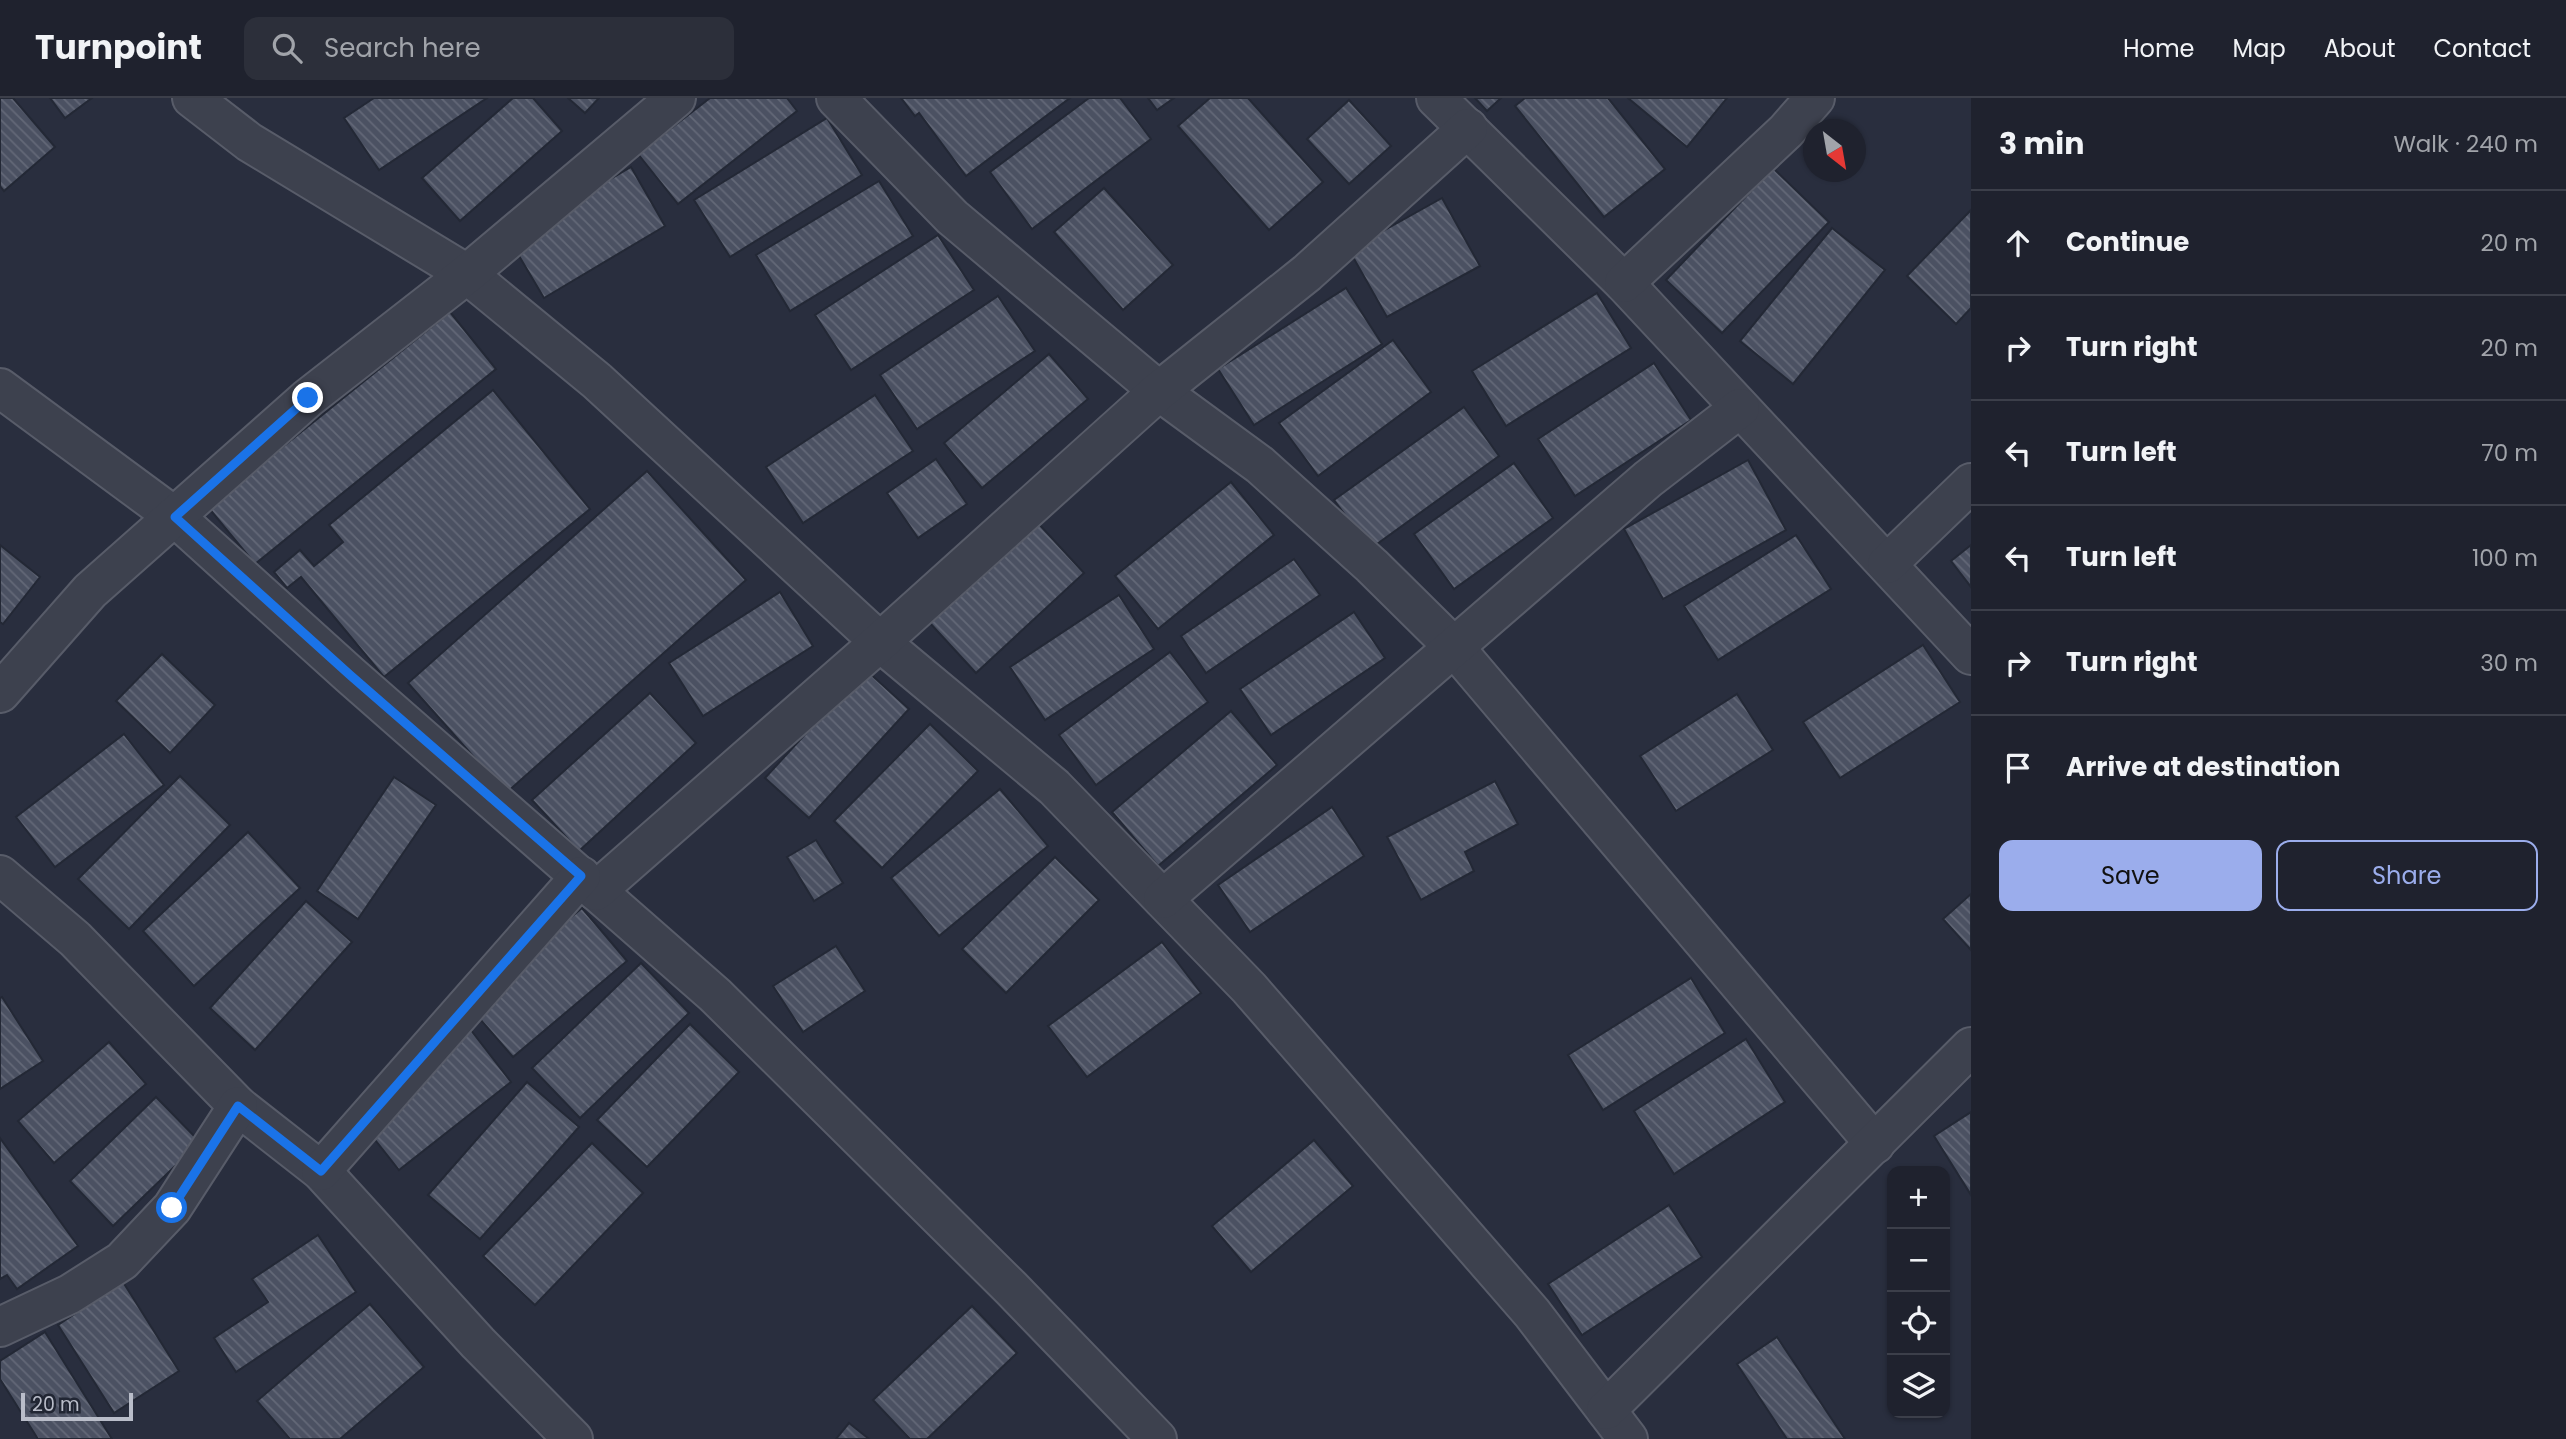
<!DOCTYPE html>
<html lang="en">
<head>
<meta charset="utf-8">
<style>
	body { margin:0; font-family:Poppins,sans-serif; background:#2c2f3a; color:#f1f3f6 }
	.controls { position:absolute; right:21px; bottom:21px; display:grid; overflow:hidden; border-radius:14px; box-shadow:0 2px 5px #0004 }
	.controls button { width:63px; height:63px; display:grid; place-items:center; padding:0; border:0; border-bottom:2px solid #3c3f4a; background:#1f222e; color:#f1f3f6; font:35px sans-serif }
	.compass { position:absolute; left:1803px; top:21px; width:63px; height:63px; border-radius:50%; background:#1f222e; box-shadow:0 2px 5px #0004; rotate:149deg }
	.scale { position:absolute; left:21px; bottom:18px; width:112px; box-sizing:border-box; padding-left:7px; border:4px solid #b9bdc9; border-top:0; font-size:19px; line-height:24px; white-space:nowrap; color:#b9bdc9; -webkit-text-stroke:5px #212633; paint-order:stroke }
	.stop { position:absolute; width:21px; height:21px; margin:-16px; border:5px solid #1a73e8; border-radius:50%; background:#fff }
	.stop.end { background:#1a73e8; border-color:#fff; box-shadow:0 2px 7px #0008 }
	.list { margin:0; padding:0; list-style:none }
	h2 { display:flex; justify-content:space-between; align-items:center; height:91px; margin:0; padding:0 28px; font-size:30px }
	h2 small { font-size:23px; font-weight:400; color:#a1a4aa }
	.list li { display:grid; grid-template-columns:46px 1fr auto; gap:21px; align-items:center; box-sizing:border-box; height:105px; padding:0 28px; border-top:2px solid #3c3f4a }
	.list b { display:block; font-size:26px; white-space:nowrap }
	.list em { font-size:23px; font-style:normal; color:#a1a4aa }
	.actions { display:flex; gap:14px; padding:21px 28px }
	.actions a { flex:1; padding:16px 0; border:2px solid #9badec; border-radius:14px; text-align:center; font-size:24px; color:#9badec }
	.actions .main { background:#9badec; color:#111 }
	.icon { flex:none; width:38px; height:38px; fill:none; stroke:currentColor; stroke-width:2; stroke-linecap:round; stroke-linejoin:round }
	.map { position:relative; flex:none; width:1971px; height:1341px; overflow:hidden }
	header { display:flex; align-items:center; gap:42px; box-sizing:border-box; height:98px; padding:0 35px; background:#1f222e; border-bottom:2px solid #3c3f4a }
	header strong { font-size:33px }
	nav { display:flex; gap:38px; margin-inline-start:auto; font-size:24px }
	.search { width:490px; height:63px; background:#2c2f3a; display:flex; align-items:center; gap:18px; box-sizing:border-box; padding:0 24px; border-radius:14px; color:#a1a4aa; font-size:26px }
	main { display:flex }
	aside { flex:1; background:#1f222e }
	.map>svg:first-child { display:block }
	.building { fill:url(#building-back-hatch); stroke:#232835; stroke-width:2 }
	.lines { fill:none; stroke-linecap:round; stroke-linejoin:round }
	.minor-casing { stroke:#585c69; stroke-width:42 }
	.minor { stroke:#3d414e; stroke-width:38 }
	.route { stroke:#1a73e8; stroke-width:9 }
</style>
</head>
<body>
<header>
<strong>Turnpoint</strong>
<div class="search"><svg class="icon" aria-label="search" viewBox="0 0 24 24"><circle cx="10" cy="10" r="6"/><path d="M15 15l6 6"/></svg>Search here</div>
<nav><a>Home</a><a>Map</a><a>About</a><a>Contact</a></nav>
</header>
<main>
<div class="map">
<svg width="1971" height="1341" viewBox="0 0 1971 1341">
	<defs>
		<pattern id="building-back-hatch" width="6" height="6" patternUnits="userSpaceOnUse" patternTransform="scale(1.75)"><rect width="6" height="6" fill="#4b5162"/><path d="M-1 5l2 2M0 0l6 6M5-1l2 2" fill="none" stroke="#636877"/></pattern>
	</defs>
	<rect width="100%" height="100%" fill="#292e3e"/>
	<g class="building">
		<polygon points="0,0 13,0 55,49 4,93 0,88"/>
		<polygon points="50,0 92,0 65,20"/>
		<polygon points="374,0 487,0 379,72 344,20"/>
		<polygon points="513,0 533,0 562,33 460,123 422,80"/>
		<polygon points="568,0 599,0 585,15"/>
		<polygon points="710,0 787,0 797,13 678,106 638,56"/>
		<polygon points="901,0 1070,0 966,78 919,15 915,18"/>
		<polygon points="1089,0 1120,0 1151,41 1032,131 990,74"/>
		<polygon points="1148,0 1174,0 1157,12"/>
		<polygon points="1210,0 1248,0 1323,84 1269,132 1178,28"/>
		<polygon points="1475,0 1501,0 1487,13"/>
		<polygon points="1525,0 1608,0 1665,71 1604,119 1515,8"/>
		<polygon points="1628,0 1727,0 1687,49"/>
		<polygon points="1349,2 1391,48 1349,86 1307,41"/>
		<polygon points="827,20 862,77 730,159 694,102"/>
		<polygon points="631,69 665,128 544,200 509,141"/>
		<polygon points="1773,70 1829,124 1722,235 1666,182"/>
		<polygon points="879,83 913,138 790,213 756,157"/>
		<polygon points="1104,90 1173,167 1123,212 1054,134"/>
		<polygon points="1442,100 1480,168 1387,219 1349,152"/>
		<polygon points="1971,112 1971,210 1956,226 1907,178"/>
		<polygon points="1832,130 1885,172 1793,286 1740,243"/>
		<polygon points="938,137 974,192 851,272 815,217"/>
		<polygon points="1346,190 1382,246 1254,327 1218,271"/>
		<polygon points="1597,195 1631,250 1506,328 1472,273"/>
		<polygon points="998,198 1035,253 917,331 880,277"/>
		<polygon points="450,214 496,271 255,466 208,409"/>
		<polygon points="1393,242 1431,294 1318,378 1279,325"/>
		<polygon points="1049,256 1088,301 982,390 944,345"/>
		<polygon points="1654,265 1691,322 1575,398 1538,341"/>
		<polygon points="493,292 590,411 384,579 301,479 287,490 274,474 300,452 314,468 343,444 329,427"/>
		<polygon points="875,297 913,353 803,425 766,369"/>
		<polygon points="1464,309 1499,358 1370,451 1334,402"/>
		<polygon points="936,361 967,406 918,440 887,395"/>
		<polygon points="1748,362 1786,432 1663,501 1624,431"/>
		<polygon points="1514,365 1553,420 1454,491 1414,436"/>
		<polygon points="647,373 746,482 506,695 408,585"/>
		<polygon points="1231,384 1274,437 1158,531 1115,478"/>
		<polygon points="1037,424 1084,475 976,575 929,524"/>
		<polygon points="1796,437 1831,491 1718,562 1684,508"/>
		<polygon points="0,447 40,479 3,526 0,524"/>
		<polygon points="1971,447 1971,489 1951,463"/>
		<polygon points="1294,461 1320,497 1206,575 1181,538"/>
		<polygon points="780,494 813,548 703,618 669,565"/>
		<polygon points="1119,497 1154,551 1045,622 1010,569"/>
		<polygon points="1354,514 1385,560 1271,637 1240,591"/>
		<polygon points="1923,547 1960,604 1840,680 1803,624"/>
		<polygon points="1170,554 1208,604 1096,687 1059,637"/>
		<polygon points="162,556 215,607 170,655 116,603"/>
		<polygon points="865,571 909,611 809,720 765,680"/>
		<polygon points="650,595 696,645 579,753 532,702"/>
		<polygon points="1737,596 1773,652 1676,713 1640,658"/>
		<polygon points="1231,613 1277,667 1158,768 1112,714"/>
		<polygon points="930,626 978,673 882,770 834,723"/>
		<polygon points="124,636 164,687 55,769 16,719"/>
		<polygon points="180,678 230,727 129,831 78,781"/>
		<polygon points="394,679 436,707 358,821 317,793"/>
		<polygon points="1495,683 1518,726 1465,754 1474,773 1421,802 1387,739"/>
		<polygon points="1000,691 1048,748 939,838 891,780"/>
		<polygon points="1332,709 1364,758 1250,834 1218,787"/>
		<polygon points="248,734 300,790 194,888 143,833"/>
		<polygon points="816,742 843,785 814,803 787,759"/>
		<polygon points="1055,759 1099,802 1006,895 962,851"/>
		<polygon points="1971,796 1971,852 1943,821"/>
		<polygon points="306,803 352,844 255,952 210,910"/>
		<polygon points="582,810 627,863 513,959 467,906"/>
		<polygon points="1162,844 1201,895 1087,979 1048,928"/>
		<polygon points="836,848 865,893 803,934 773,888"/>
		<polygon points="641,865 689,915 580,1020 532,970"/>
		<polygon points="1691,880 1725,935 1603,1012 1568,957"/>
		<polygon points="2,899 43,963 0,991 0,900"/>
		<polygon points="690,926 739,974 647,1069 597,1022"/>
		<polygon points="470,931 511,984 399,1072 357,1019"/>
		<polygon points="1746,941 1785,1004 1674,1076 1634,1013"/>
		<polygon points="109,944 146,986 54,1065 18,1023"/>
		<polygon points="527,984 579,1029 480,1141 428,1097"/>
		<polygon points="156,999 200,1044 113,1128 70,1083"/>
		<polygon points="1971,1014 1971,1097 1934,1038"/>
		<polygon points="0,1040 78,1148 17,1191 7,1177 0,1181"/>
		<polygon points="1314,1042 1353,1088 1251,1174 1212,1128"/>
		<polygon points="592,1045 643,1095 535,1207 483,1158"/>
		<polygon points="1669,1107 1702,1159 1582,1237 1548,1186"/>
		<polygon points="318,1137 356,1194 236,1274 214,1240 268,1204 252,1181"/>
		<polygon points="123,1184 179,1273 114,1315 58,1227"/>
		<polygon points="370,1206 424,1269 340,1341 290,1341 257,1303"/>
		<polygon points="972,1208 1017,1255 927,1341 910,1341 873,1302"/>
		<polygon points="45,1234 112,1341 38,1341 0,1281 0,1263"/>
		<polygon points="1777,1239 1845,1341 1787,1341 1737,1266"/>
		<polygon points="849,1325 869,1341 836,1341"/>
	</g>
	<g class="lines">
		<defs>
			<g id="minor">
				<polyline points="192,0 249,44 467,176 597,283 880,544 1054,689 1249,890 1532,1215 1628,1341"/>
				<polyline points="836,0 952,119 1159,293 1260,367 1372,468 1454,549 1875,1046"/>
				<polyline points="1436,0 1624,185 1971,557"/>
				<polyline points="1624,185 1786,33 1815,0"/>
				<polyline points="0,290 175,419 350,577 715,897 1011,1190 1157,1341"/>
				<polyline points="1887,466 1971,385"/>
				<polyline points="0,595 90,493 308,300 467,176 676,0"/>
				<polyline points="0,777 75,841 238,1008 321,1073 478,1245 573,1341"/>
				<polyline points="596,793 880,544 1159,293 1307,175 1468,30"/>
				<polyline points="1163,801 1648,381 1740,310"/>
				<polyline points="321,1073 581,778"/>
				<polyline points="0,1229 70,1196 122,1163 172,1110 238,1008"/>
				<polyline points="1606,1312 1971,949"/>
			</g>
		</defs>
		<use href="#minor" class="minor-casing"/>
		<use href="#minor" class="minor"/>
	</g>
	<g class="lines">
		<polyline class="route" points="172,1110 238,1008 321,1073 581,778 350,577 175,419 308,300"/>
	</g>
</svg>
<div class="controls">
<button>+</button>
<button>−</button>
<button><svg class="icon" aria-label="locate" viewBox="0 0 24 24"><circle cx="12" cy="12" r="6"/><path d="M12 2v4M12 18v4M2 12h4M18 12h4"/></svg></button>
<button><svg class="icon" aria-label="layers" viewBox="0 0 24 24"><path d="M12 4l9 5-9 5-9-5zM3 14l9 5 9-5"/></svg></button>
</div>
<svg class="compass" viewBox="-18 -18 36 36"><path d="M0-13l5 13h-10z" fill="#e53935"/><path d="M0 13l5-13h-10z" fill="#a1a4aa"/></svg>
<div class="scale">20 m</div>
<div class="stop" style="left:172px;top:1110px"></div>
<div class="stop end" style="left:308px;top:300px"></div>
</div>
<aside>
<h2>3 min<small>Walk · 240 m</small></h2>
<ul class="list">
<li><svg class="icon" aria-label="ahead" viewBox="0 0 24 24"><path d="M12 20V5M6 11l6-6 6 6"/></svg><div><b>Continue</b></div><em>20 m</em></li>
<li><svg class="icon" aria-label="right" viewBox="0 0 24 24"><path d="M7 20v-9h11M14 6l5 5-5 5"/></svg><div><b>Turn right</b></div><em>20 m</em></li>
<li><svg class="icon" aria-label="left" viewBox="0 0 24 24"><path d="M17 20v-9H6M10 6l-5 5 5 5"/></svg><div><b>Turn left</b></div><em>70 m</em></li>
<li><svg class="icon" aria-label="left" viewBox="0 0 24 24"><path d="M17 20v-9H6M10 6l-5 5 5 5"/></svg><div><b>Turn left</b></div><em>100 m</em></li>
<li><svg class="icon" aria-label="right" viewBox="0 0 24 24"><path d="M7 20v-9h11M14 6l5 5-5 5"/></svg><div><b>Turn right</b></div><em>30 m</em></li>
<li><svg class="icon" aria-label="arrive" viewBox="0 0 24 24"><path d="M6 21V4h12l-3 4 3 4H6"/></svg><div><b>Arrive at destination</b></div></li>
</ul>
<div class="actions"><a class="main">Save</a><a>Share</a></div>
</aside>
</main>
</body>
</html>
